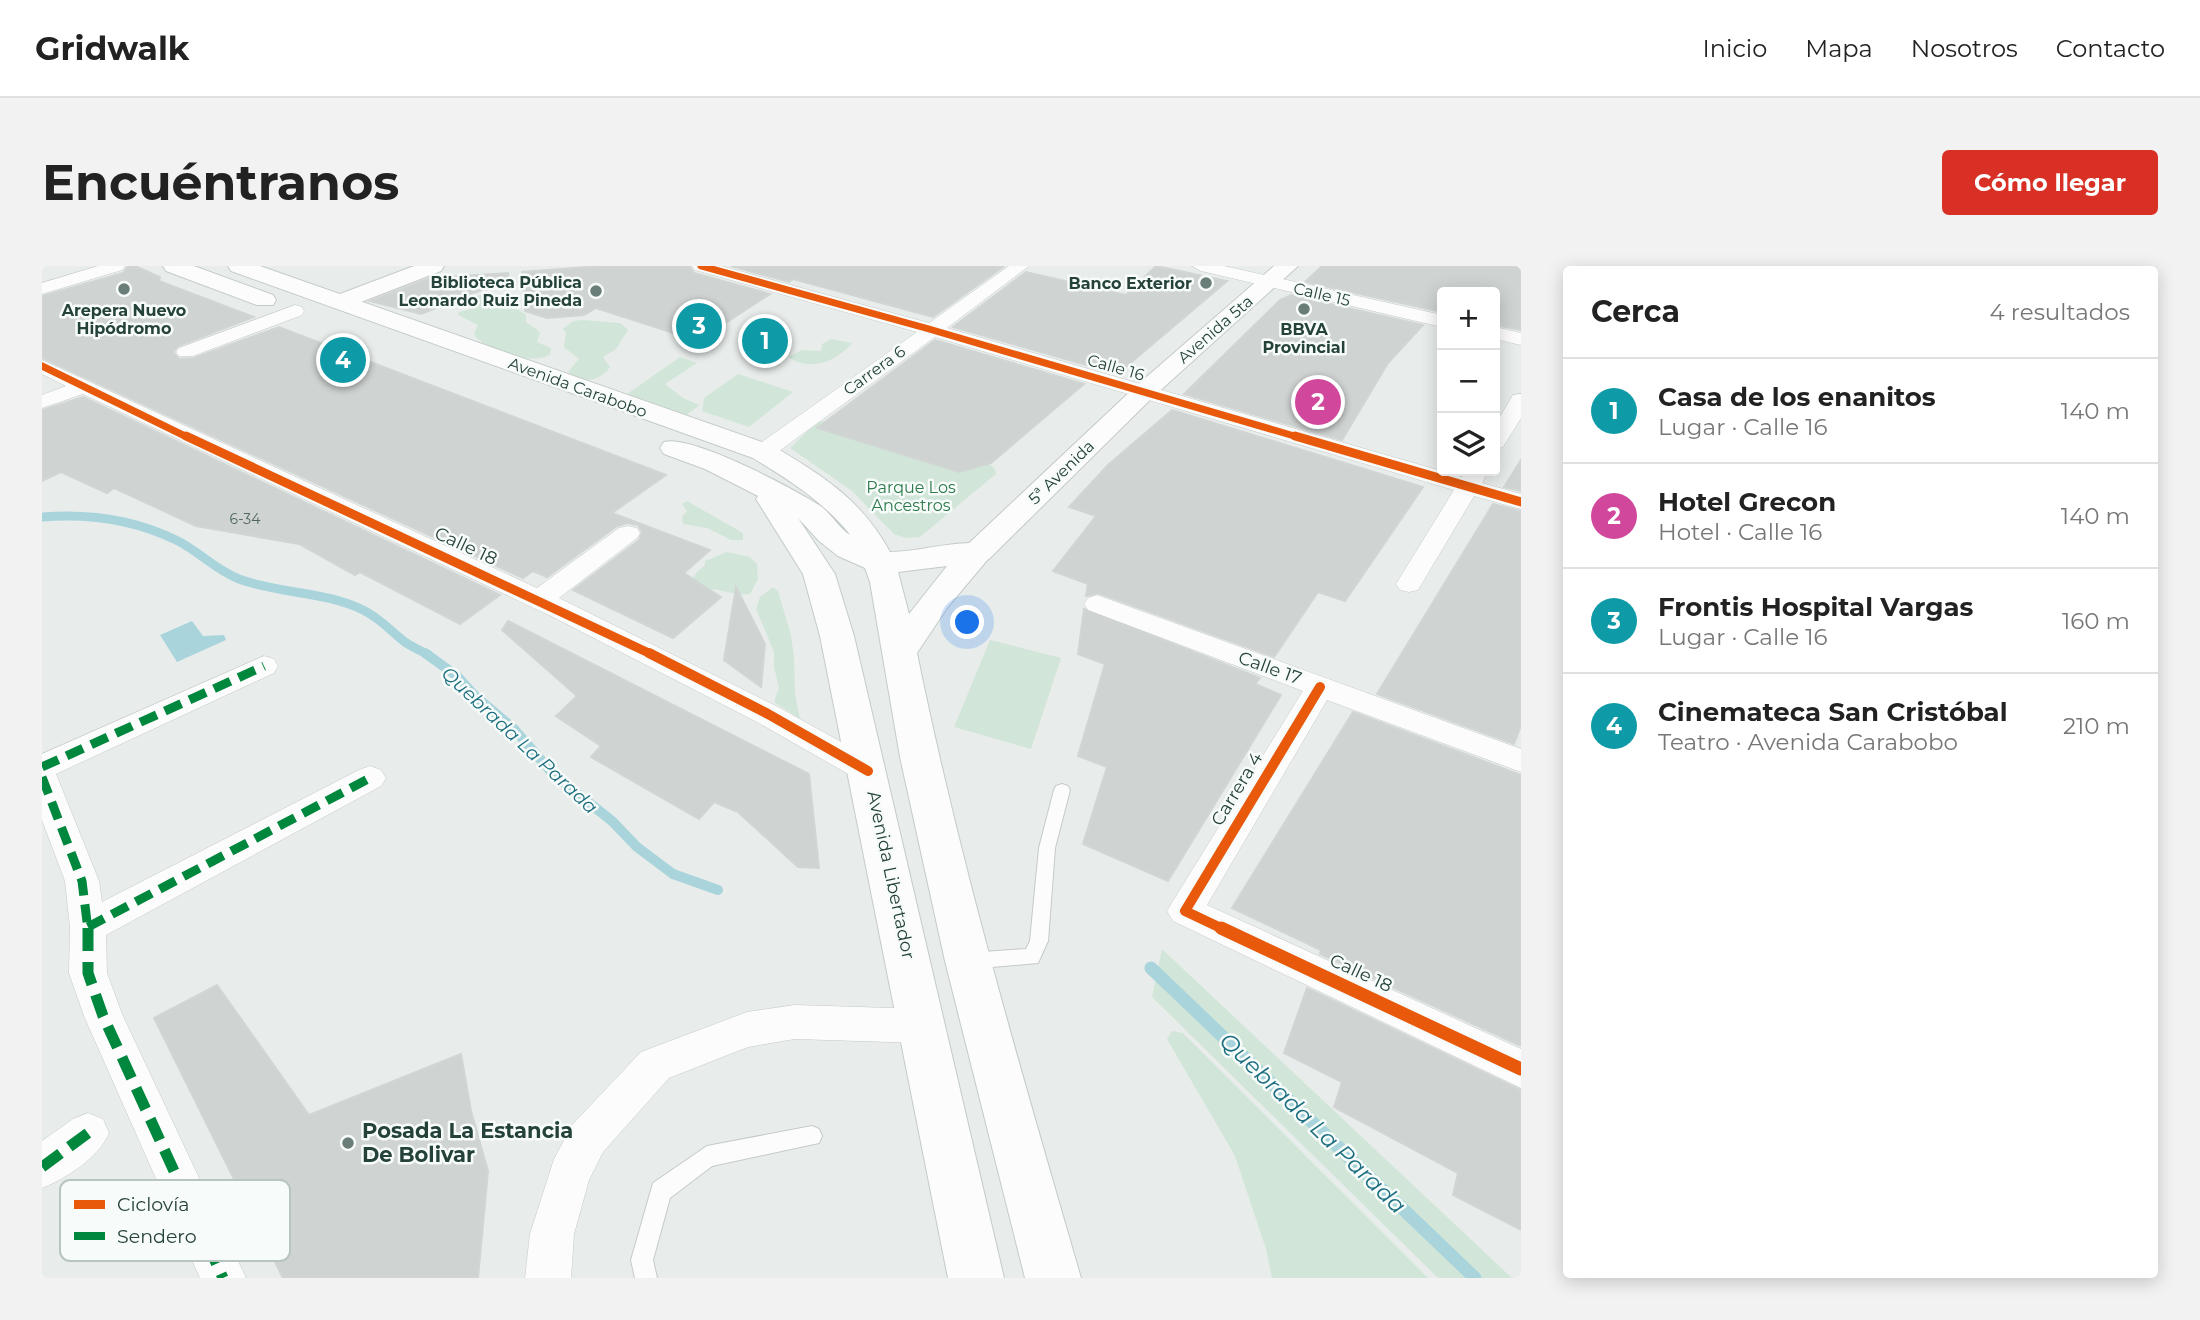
<!DOCTYPE html>
<html lang="es">
<head>
<meta charset="utf-8">
<style>
	body { margin:0; font-family:Montserrat,sans-serif; background:#f2f2f2; color:#222 }
	.controls { position:absolute; right:21px; top:21px; display:grid; overflow:hidden; border-radius:7px; box-shadow:0 4px 18px #0003 }
	.controls button { width:63px; height:63px; display:grid; place-items:center; padding:0; border:0; border-bottom:2px solid #e0e0e0; background:#fff; color:#222; font:35px sans-serif }
	.you { position:absolute; left:926px; top:357px; width:24px; height:24px; margin:-18px; border:5px solid #fff; border-radius:50%; background:#1a73e8; box-shadow:0 0 0 10px #1a73e833 }
	.badge { display:grid; place-items:center; width:46px; height:46px; border-radius:50%; background:#d93025; color:#fff; font-size:23px; font-weight:700 }
	.pin { position:absolute; translate:-50% -50%; border:4px solid #fff; box-shadow:0 2px 7px #0006 }
	.list { margin:0; padding:0; list-style:none }
	h2 { display:flex; justify-content:space-between; align-items:center; height:91px; margin:0; padding:0 28px; font-size:30px }
	h2 small { font-size:23px; font-weight:400; color:#767676 }
	.list li { display:grid; grid-template-columns:46px 1fr auto; gap:21px; align-items:center; box-sizing:border-box; height:105px; padding:0 28px; border-top:2px solid #e0e0e0 }
	.list b { display:block; font-size:26px; white-space:nowrap }
	.list p { margin:0; font-size:23px; white-space:nowrap; color:#767676 }
	.list em { font-size:23px; font-style:normal; color:#767676 }
	.icon { flex:none; width:38px; height:38px; fill:none; stroke:currentColor; stroke-width:2; stroke-linecap:round; stroke-linejoin:round }
	.map { position:relative; flex:none; width:1479px; height:1012px; overflow:hidden; border-radius:7px }
	header { display:flex; align-items:center; gap:42px; box-sizing:border-box; height:98px; padding:0 35px; background:#fff; border-bottom:2px solid #e0e0e0 }
	header strong { font-size:33px }
	nav { display:flex; gap:38px; margin-inline-start:auto; font-size:24px }
	.intro { display:flex; align-items:center; justify-content:space-between; box-sizing:border-box; height:168px; padding:0 42px }
	h1 { margin:0; font-size:49px }
	.button { padding:18px 32px; border-radius:7px; background:#d93025; color:#fff; font-size:24px; font-weight:700 }
	main { display:flex; gap:42px; padding:0 42px }
	aside { flex:1; background:#fff; border-radius:7px; box-shadow:0 4px 18px #0003 }
	.map>svg:first-child { display:block }
	.green { fill:#d1e6d8 }
	.water { fill:#a9d4db }
	.lines { fill:none; stroke-linecap:round; stroke-linejoin:round }
	.stream-far2 { stroke:#a9d4db; stroke-width:9 }
	.stream-far1 { stroke:#a9d4db; stroke-width:10 }
	.stream { stroke:#a9d4db; stroke-width:13 }
	.building { fill:#cfd4d2; stroke:#d1d6d4; stroke-width:2 }
	.service-casing { stroke:#c5cac8; stroke-width:2 }
	.minor-casing { stroke:#c5cac8; stroke-width:1 }
	.tertiary-casing { stroke:#c5cac8; stroke-width:2 }
	.secondary-casing { stroke:#c3cbc8; stroke-width:2 }
	.service { fill:#fcfcfc; fill-rule:evenodd }
	.minor { fill:#fcfcfc; fill-rule:evenodd }
	.tertiary { fill:#fcfcfc; fill-rule:evenodd }
	.secondary { fill:#fcfcfc; fill-rule:evenodd }
	.quiet-far1 { stroke:#00873e; stroke-width:9; stroke-dasharray:18 9; stroke-linecap:butt }
	.quiet { stroke:#00873e; stroke-width:11; stroke-dasharray:23 11; stroke-linecap:butt }
	.cycleway-far3-casing { stroke:#f7fbf9; stroke-width:10 }
	.cycleway-far2-casing { stroke:#f7fbf9; stroke-width:12 }
	.cycleway-far1-casing { stroke:#f7fbf9; stroke-width:15 }
	.cycleway-casing { stroke:#f7fbf9; stroke-width:18 }
	.cycleway-far3 { stroke:#e8590c; stroke-width:7 }
	.cycleway-far2 { stroke:#e8590c; stroke-width:9 }
	.cycleway-far1 { stroke:#e8590c; stroke-width:10 }
	.cycleway { stroke:#e8590c; stroke-width:13 }
	.poi-dot { fill:#697e78; stroke:#f7fbf9; stroke-width:2.5 }
	.labels { text-anchor:middle; stroke-width:5; stroke-linejoin:round; paint-order:stroke }
	.number-label { font-size:14px; fill:#506761 }
	.far-poi-label { font-size:16px; font-weight:bold; fill:#24423a; stroke:#f7fbf9; text-anchor:end }
	.far-street-label { font-size:16px; fill:#24423a; stroke:#f7fbf9 }
	.far-park-label { font-size:16px; fill:#2d7a4b; stroke:#f7fbf9 }
	.street-label { font-size:18px; fill:#24423a; stroke:#f7fbf9 }
	.water-label { font-size:19px; font-style:italic; fill:#1c6f80; stroke:#f7fbf9 }
	.near-poi-label { font-size:21px; font-weight:bold; fill:#24423a; stroke:#f7fbf9; text-anchor:start }
	.near-water-label { font-size:23px; font-style:italic; fill:#1c6f80; stroke:#f7fbf9 }
	.key { fill:#f7fbf9; stroke:#b8c4c0; stroke-width:2 }
	.key-label { font-size:19px; fill:#24423a }
</style>
</head>
<body>
<header>
<strong>Gridwalk</strong>
<nav><a>Inicio</a><a>Mapa</a><a>Nosotros</a><a>Contacto</a></nav>
</header>
<div class="intro"><h1>Encuéntranos</h1><a class="button">Cómo llegar</a></div>
<main>
<div class="map">
<svg width="1479" height="1012" viewBox="0 0 1479 1012">
	<rect width="100%" height="100%" fill="#e8edeb"/>
	<g class="green">
		<path d="M438 29H450L456 34 454 40 477 44 484 49V56L498 66 495 76 509 82 508 89C489 99 443 86 432 68L436 59 416 49 417 46 429 43 430 34Z"/>
		<path d="M541 54 578 57 586 64 574 83 561 91 568 101C558 116 539 118 526 106L537 93 522 81 524 67 521 63 531 55Z"/>
		<polygon points="716,64 748,73 730,86 697,76"/>
		<path d="M789 73 810 77C794 96 769 106 746 91L760 84 779 85 780 78Z"/>
		<polygon points="638,91 655,97 623,118 641,132 658,139 644,149 585,128"/>
		<polygon points="696,108 751,126 707,161 660,145 662,132"/>
		<polygon points="784,155 790,167 917,206 946,197 953,203 954,208 878,271 863,272 852,268 810,225 748,182 775,156"/>
		<polygon points="645,235 701,267 701,274 689,274 665,262 641,258 640,251 645,245 640,238"/>
		<path d="M685 286 708 291 715 298 716 313 708 328C691 330 679 322 662 323L650 313 655 306 663 299V295Z"/>
		<polygon points="731,321 736,325 749,369 752,392 753,428 758,453 732,436 737,422 732,401 732,386 714,343 718,331"/>
		<polygon points="948,374 1019,392 989,483 912,461"/>
		<polygon points="1120,683 1470,1012 1396,1012 1110,731"/>
		<polygon points="1130,765 1141,767 1386,1012 1230,1012 1224,983 1193,890 1125,773"/>
	</g>
	<polygon class="water" points="150,355 161,370 182,369 184,374 135,396 118,369"/>
	<g class="lines">
		<path class="stream-far2" d="M0 251C48 247 91 253 134 274 157 285 173 304 197 313 237 328 282 325 321 344 336 351 346 362 359 373 367 380 377 384 387 389"/>
		<polyline class="stream-far1" points="383,387 415,410 433,430 472,463 512,509 570,555 595,581 631,608 676,624"/>
		<polyline class="stream" points="1109,702 1433,1012"/>
	</g>
	<g class="building">
		<polygon points="86,0 93,0 118,11 117,15 212,51 136,80 131,86 137,93 152,92 237,61 624,209 570,247 668,284 642,307 679,331 631,372 531,324 597,274 600,266 596,259 585,257 575,260 505,311 491,305 481,312 0,92 0,30 81,7"/>
		<polygon points="559,0 647,0 652,7 728,28 656,75 554,42 542,49 505,52 483,45 480,6"/>
		<polygon points="689,0 958,0 961,1 891,51 751,13 747,16"/>
		<polygon points="1114,0 1185,15 1078,106 1060,102 1058,103 911,61 984,6 1084,29"/>
		<polygon points="1280,0 1479,0 1479,64 1453,59 1453,26 1400,26 1400,46 1263,16"/>
		<polygon points="466,7 467,13 379,48 328,35 388,12"/>
		<polygon points="1249,29 1381,59 1346,97 1300,174 1142,128 1238,34"/>
		<polygon points="893,74 1042,118 949,197 917,206 775,162"/>
		<polygon points="41,131 458,329 418,358 318,306 313,309 257,278 154,260 72,222 65,227 19,206 0,215 0,144"/>
		<polygon points="1130,144 1381,221 1303,335 1276,326 1232,391 1056,327 1044,330 1046,318 1011,305 1054,250 1027,241 1066,199"/>
		<polygon points="1479,194 1479,225 1462,221"/>
		<polygon points="1451,238 1479,245 1479,459 1472,478 1335,428"/>
		<polygon points="694,321 723,378 719,421 682,394"/>
		<polygon points="1042,343 1218,412 1213,418 1239,429 1126,615 1041,578 1065,501 1036,490 1063,398 1036,388"/>
		<polygon points="466,355 767,508 777,602 756,601 696,546 672,536 657,553 549,491 559,480 514,450 535,430 460,364"/>
		<polygon points="1311,446 1479,509 1479,780 1278,688 1279,684 1190,642"/>
		<polygon points="175,719 267,849 419,788 429,845 446,905 436,1012 241,1012 112,752"/>
		<polygon points="1265,722 1479,824 1479,964 1411,929 1416,907 1292,841 1300,816 1242,787"/>
	</g>
	<g class="lines">
		<defs>
			<g id="service">
				<polygon points="1020,518 1026,520 1028,524 1013,582 1006,675 996,697 927,703 921,701 918,695 921,689 927,687 984,683 988,675 997,582 1012,524 1014,520"/>
				<polygon points="770,860 777,863 780,870 777,877 670,900 628,932 611,994 615,1012 593,1012 589,994 611,917 665,880"/>
			</g>
			<g id="minor">
				<polygon points="56,0 83,0 80,4 0,28 0,17"/>
				<polygon points="650,0 679,0 887,57 967,0 987,0 905,62 1420,211 1424,205 1446,205 1440,217 1479,228 1479,243 1432,230 1376,324 1367,326 1358,324 1354,318 1412,224 893,71 729,191 713,191 710,186 713,181 875,66 653,4"/>
				<polygon points="1150,0 1182,0 1400,49 1400,61 1159,5"/>
				<polygon points="253,39 260,41 262,45 260,49 151,90 137,90 134,86 137,82"/>
				<polygon points="1453,61 1479,67 1479,79 1453,73"/>
				<polygon points="0,94 495,322 577,262 586,260 595,262 598,267 595,272 517,332 736,441 837,497 842,505 837,513 826,517 815,513 715,456 511,351 41,128 0,142 0,129 24,120 0,108"/>
				<polygon points="1479,128 1479,152 1461,181 1453,183 1453,159 1471,129"/>
				<polygon points="1055,329 1479,483 1479,506 1285,434 1165,639 1479,783 1479,822 1131,655 1125,645 1131,635 1261,425 1046,344 1042,338 1046,332"/>
				<polygon points="222,390 232,393 236,400 232,407 14,508 57,615 60,636 317,504 328,500 339,504 344,512 339,520 64,669 65,707 80,748 204,1012 158,1012 42,750 27,707 28,661 23,615 0,554 0,488"/>
				<polygon points="753,739 881,743 895,748 900,760 895,772 881,777 753,773 706,781 627,812 561,886 547,914 532,968 529,1012 483,1012 488,968 512,893 531,858 599,786 705,746"/>
				<path d="M46 847 61 853 67 867C56 892 25 912 0 922V875L31 853Z"/>
			</g>
			<g id="tertiary">
				<polygon points="372,0 402,0 399,5 306,41 290,41 287,36 290,31"/>
				<polygon points="1232,0 1256,0 1111,131 947,293 936,295 925,293 920,286 925,279 1093,121"/>
			</g>
			<g id="secondary">
				<polygon points="121,0 152,0 231,29 234,34 231,39 215,39 124,5"/>
				<path d="M186 0H218L731 180C781 210 819 233 848 286 878 286 919 272 947 279L952 286 905 342 875 387C918 599 979 805 1039 1012H983L903 695 858 491 828 316 823 302 796 290 777 275 756 252 793 308 812 370 962 1012H906L778 370 761 308 714 233 716 230 663 203 622 188 618 182 622 176C651 169 750 222 777 239 789 247 796 261 808 269L806 266C779 234 747 214 711 192L189 5ZM905 300 867 348 856 306Z"/>
			</g>
		</defs>
		<use href="#service" class="service-casing"/>
		<use href="#minor" class="minor-casing"/>
		<use href="#tertiary" class="tertiary-casing"/>
		<use href="#secondary" class="secondary-casing"/>
		<use href="#service" class="service"/>
		<use href="#minor" class="minor"/>
		<use href="#tertiary" class="tertiary"/>
		<use href="#secondary" class="secondary"/>
		<g class="quiet-far1">
			<polyline points="0,501 222,400"/>
			<polyline points="0,511 40,615 46,664"/>
			<polyline points="46,661 328,512"/>
		</g>
		<g class="quiet">
			<polyline points="46,662 46,707 61,750 181,1012"/>
			<polyline points="0,901 46,867"/>
		</g>
		<defs>
			<g id="cycleway-far3">
				<polyline points="659,0 887,63 1259,172"/>
				<polyline points="0,100 147,172"/>
			</g>
			<g id="cycleway-far2">
				<polyline points="144,170 611,389"/>
				<polyline points="1253,170 1479,236"/>
			</g>
			<g id="cycleway-far1">
				<polyline points="607,387 726,448 826,505"/>
				<polyline points="1183,664 1143,645 1278,421"/>
			</g>
			<polyline id="cycleway" points="1179,662 1479,803"/>
		</defs>
		<use href="#cycleway-far3" class="cycleway-far3-casing"/>
		<use href="#cycleway-far2" class="cycleway-far2-casing"/>
		<use href="#cycleway-far1" class="cycleway-far1-casing"/>
		<use href="#cycleway" class="cycleway-casing"/>
		<use href="#cycleway-far3" class="cycleway-far3"/>
		<use href="#cycleway-far2" class="cycleway-far2"/>
		<use href="#cycleway-far1" class="cycleway-far1"/>
		<use href="#cycleway" class="cycleway"/>
	</g>
	<g class="poi-dot">
		<circle cx="1164" cy="17" r="7"/>
		<circle cx="82" cy="23" r="7"/>
		<circle cx="554" cy="25" r="7"/>
		<circle cx="1262" cy="43" r="7"/>
		<circle cx="306" cy="877" r="7"/>
	</g>
	<g class="labels">
		<g class="number-label">
			<text x="203" y="258">6-34</text>
		</g>
		<g class="far-poi-label">
			<text x="540" y="22">Biblioteca Pública<tspan x="540" dy="18">Leonardo Ruiz Pineda</tspan></text>
			<text x="1150" y="23">Banco Exterior</text>
			<text x="82" y="50" text-anchor="middle">Arepera Nuevo<tspan x="82" dy="18">Hipódromo</tspan></text>
			<text x="1262" y="69" text-anchor="middle">BBVA<tspan x="1262" dy="18">Provincial</tspan></text>
		</g>
		<g class="far-street-label">
			<text transform="translate(1280 28) rotate(13)" y="6">Calle 15</text>
			<text transform="translate(1173 63) rotate(-41)" y="6">Avenida 5ta</text>
			<text transform="translate(1074 101) rotate(16)" y="6">Calle 16</text>
			<text transform="translate(832 104) rotate(-36)" y="6">Carrera 6</text>
			<text transform="translate(536 121) rotate(20)" y="6">Avenida Carabobo</text>
			<text transform="translate(1019 206) rotate(-44)" y="6">5ª Avenida</text>
		</g>
		<g class="far-park-label">
			<text x="869" y="227">Parque Los<tspan x="869" dy="18">Ancestros</tspan></text>
		</g>
		<g class="street-label">
			<text transform="translate(424 280) rotate(25)" y="6">Calle 18</text>
			<text transform="translate(1228 402) rotate(20)" y="6">Calle 17</text>
			<text transform="translate(1195 523) rotate(-59)" y="6">Carrera 4</text>
			<text transform="translate(849 609) rotate(78)" y="6">Avenida Libertador</text>
			<text transform="translate(1319 707) rotate(25)" y="6">Calle 18</text>
		</g>
		<g class="water-label">
			<text transform="translate(478 474) rotate(43)" y="7">Quebrada La Parada</text>
		</g>
		<g class="near-poi-label">
			<text x="320" y="872">Posada La Estancia<tspan x="320" dy="24">De Bolivar</tspan></text>
		</g>
		<g class="near-water-label">
			<text transform="translate(1271 857) rotate(44)" y="8">Quebrada La Parada</text>
		</g>
	</g>
	<rect x="18" y="914" width="230" height="81" rx="10" class="key"/>
	<rect x="32" y="934" width="31" height="9" fill="#e8590c"/>
	<rect x="32" y="966" width="31" height="8" fill="#00873e"/>
	<g class="key-label">
		<text x="75" y="945">Ciclovía</text>
		<text x="75" y="977">Sendero</text>
	</g>
</svg>
<div class="controls">
<button>+</button>
<button>−</button>
<button><svg class="icon" aria-label="layers" viewBox="0 0 24 24"><path d="M12 4l9 5-9 5-9-5zM3 14l9 5 9-5"/></svg></button>
</div>
<div class="you"></div>
<div class="pin badge" style="left:723px;top:75px;background:#0f9aa8">1</div>
<div class="pin badge" style="left:1276px;top:136px;background:#d1479c">2</div>
<div class="pin badge" style="left:657px;top:60px;background:#0f9aa8">3</div>
<div class="pin badge" style="left:301px;top:94px;background:#0f9aa8">4</div>
</div>
<aside>
<h2>Cerca<small>4 resultados</small></h2>
<ul class="list">
<li><span class="badge" style="background:#0f9aa8">1</span><div><b>Casa de los enanitos</b><p>Lugar · Calle 16</p></div><em>140 m</em></li>
<li><span class="badge" style="background:#d1479c">2</span><div><b>Hotel Grecon</b><p>Hotel · Calle 16</p></div><em>140 m</em></li>
<li><span class="badge" style="background:#0f9aa8">3</span><div><b>Frontis Hospital Vargas</b><p>Lugar · Calle 16</p></div><em>160 m</em></li>
<li><span class="badge" style="background:#0f9aa8">4</span><div><b>Cinemateca San Cristóbal</b><p>Teatro · Avenida Carabobo</p></div><em>210 m</em></li>
</ul>
</aside>
</main>
</body>
</html>
